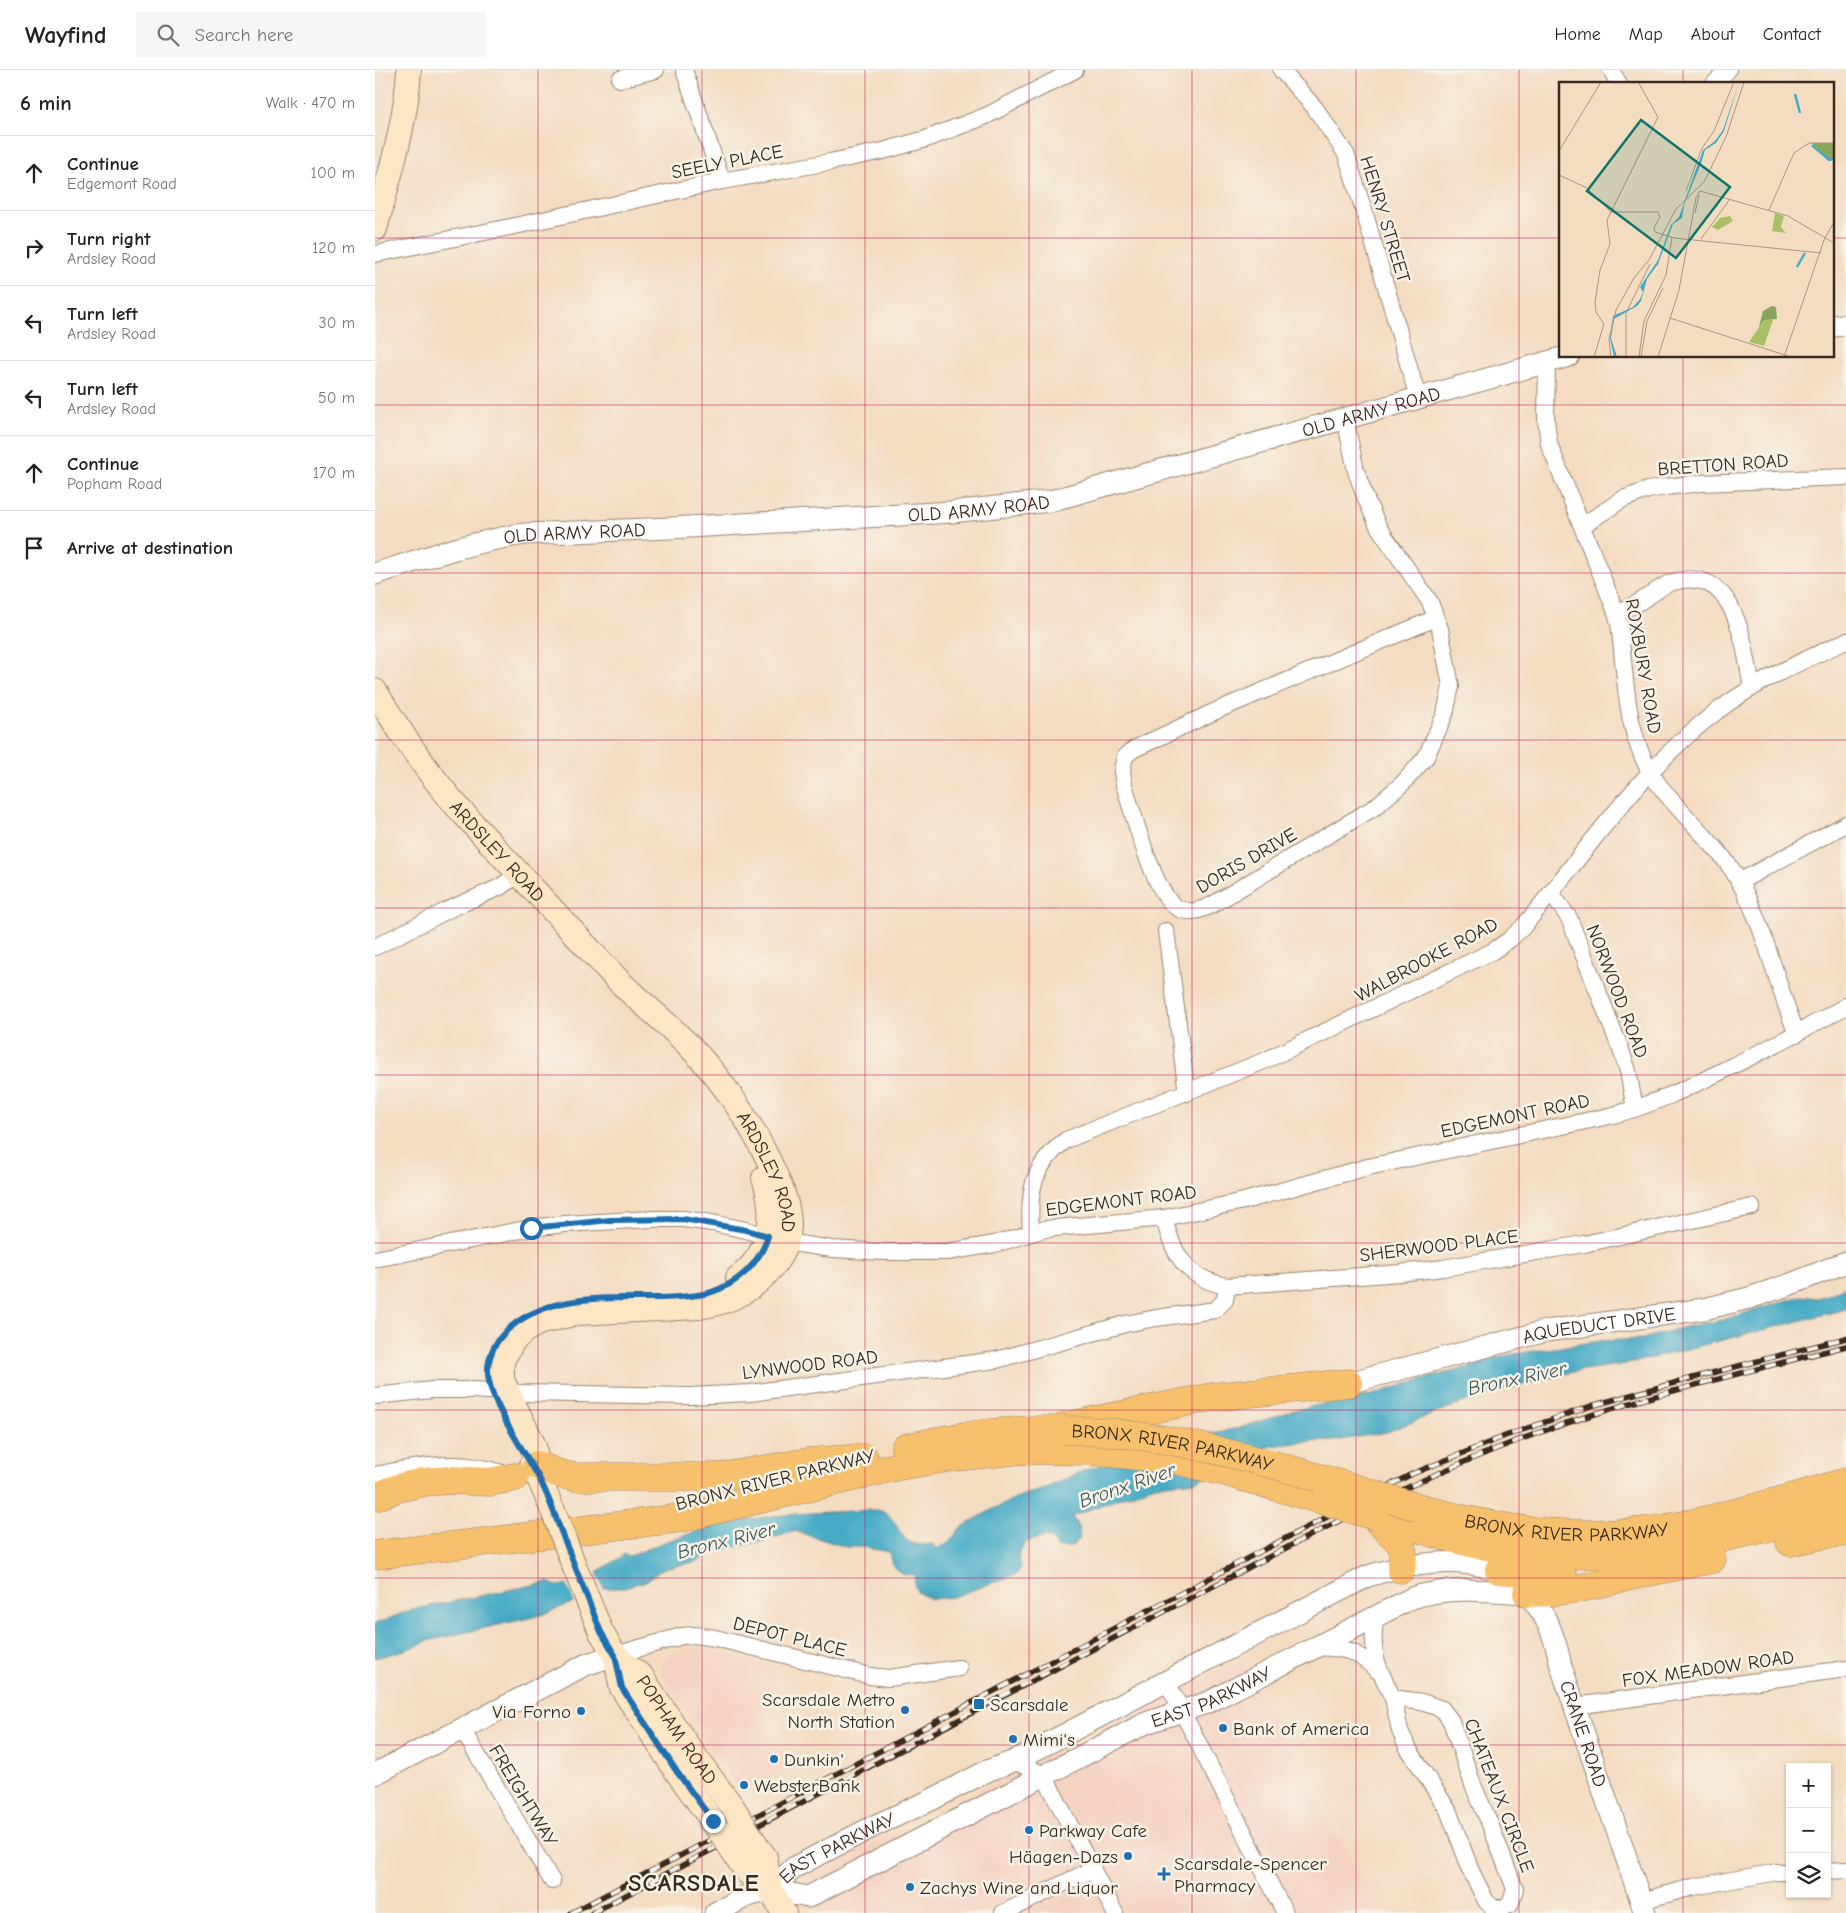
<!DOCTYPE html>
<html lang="en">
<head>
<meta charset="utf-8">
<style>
	body { margin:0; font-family:"Comic Neue",sans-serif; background:#f6f6f6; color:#202124 }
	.controls { position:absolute; right:15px; bottom:15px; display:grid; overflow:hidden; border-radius:0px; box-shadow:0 1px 4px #0004 }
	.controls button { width:45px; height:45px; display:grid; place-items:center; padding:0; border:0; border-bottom:1px solid #e0e0e0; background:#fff; color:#202124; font:25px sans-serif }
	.stop { position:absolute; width:15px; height:15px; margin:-11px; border:4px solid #1f6fb2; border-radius:50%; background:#fff }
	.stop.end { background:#1f6fb2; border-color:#fff; box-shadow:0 1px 5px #0008 }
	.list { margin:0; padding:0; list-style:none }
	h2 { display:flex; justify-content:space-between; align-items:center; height:65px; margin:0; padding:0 20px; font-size:21px }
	h2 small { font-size:16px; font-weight:400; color:#757577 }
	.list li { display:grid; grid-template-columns:32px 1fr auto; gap:15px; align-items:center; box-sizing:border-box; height:75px; padding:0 20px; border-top:1px solid #e0e0e0 }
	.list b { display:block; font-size:19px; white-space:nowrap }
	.list p { margin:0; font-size:16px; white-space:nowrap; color:#757577 }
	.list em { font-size:16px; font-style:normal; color:#757577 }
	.icon { flex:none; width:28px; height:28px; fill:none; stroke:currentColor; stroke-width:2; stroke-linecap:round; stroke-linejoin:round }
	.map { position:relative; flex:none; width:1471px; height:1843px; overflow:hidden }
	header { display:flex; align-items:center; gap:30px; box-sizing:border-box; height:70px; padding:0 25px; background:#fff; border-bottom:1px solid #e0e0e0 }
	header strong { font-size:24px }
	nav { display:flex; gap:28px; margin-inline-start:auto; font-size:18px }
	.search { width:350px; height:45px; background:#f6f6f6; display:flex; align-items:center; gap:12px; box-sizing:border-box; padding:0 18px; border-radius:0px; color:#757577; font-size:19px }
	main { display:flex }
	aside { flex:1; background:#fff }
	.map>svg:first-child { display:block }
	.built { fill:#f5d3c2 }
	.water { fill:#46abc6; stroke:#406a72 }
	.pier { fill:#f4dcc1 }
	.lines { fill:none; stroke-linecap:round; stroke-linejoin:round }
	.minor-casing { stroke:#988370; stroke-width:18 }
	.tertiary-casing { stroke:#988370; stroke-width:23 }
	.secondary-casing { stroke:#988370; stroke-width:26 }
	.trunk-casing { stroke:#988370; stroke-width:29 }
	.minor { stroke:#fff; stroke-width:16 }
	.tertiary { stroke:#fff; stroke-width:21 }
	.secondary { stroke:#fce6c4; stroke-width:24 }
	.trunk { stroke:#f7c06c; stroke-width:28 }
	.rail-casing { stroke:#3b2a1e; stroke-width:5.5 }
	.rail { stroke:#f7f3e8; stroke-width:4; stroke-dasharray:11; stroke-linecap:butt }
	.secondary-bridge-casing { stroke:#988370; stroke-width:26; stroke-linecap:butt }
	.trunk-bridge-casing { stroke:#988370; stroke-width:29; stroke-linecap:butt }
	.secondary-bridge { stroke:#fce6c4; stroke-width:24 }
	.trunk-bridge { stroke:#f7c06c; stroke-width:28 }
	.route { stroke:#1f6fb2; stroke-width:6 }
	.grid { fill:none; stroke:#c2185b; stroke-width:1; stroke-opacity:0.55 }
	.poi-dot { fill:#1f6fb2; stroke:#f7f3e8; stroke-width:2 }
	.labels { text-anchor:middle; stroke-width:5; stroke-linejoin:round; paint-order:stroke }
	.street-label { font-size:19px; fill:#3b2a1e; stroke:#f7f3e8 }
	.poi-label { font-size:19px; fill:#3b2a1e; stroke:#f7f3e8; text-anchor:start }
	.water-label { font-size:20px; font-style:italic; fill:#3f5759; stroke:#f7f3e8 }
	.district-label { font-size:24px; font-weight:bold; letter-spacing:1px; fill:#3b2a1e; stroke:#f7f3e8 }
	.inset-river { fill:none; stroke:#46abc6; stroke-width:2.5 }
	.inset-road { fill:none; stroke:#aa9580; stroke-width:1 }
	.view { fill:#0f766e; fill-opacity:0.15; stroke:#0f766e; stroke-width:2.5 }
	.inset-edge { fill:none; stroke:#3b2a1e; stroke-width:2.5 }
</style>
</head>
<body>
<header>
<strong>Wayfind</strong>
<div class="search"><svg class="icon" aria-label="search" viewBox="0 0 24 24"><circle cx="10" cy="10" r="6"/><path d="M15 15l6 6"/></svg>Search here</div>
<nav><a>Home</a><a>Map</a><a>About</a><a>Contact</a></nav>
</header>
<main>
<aside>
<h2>6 min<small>Walk · 470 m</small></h2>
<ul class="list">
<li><svg class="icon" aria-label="ahead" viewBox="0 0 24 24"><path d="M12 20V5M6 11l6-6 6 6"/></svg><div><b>Continue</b><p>Edgemont Road</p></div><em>100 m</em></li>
<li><svg class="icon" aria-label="right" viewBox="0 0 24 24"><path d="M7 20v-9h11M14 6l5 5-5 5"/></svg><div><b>Turn right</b><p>Ardsley Road</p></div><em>120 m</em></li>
<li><svg class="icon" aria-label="left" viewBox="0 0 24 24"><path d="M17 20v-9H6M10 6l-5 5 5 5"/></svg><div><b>Turn left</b><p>Ardsley Road</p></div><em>30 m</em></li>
<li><svg class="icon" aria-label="left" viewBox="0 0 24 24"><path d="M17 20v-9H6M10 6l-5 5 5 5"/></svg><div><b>Turn left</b><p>Ardsley Road</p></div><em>50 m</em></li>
<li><svg class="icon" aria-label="ahead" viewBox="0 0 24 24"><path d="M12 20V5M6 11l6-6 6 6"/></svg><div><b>Continue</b><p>Popham Road</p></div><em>170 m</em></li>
<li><svg class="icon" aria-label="arrive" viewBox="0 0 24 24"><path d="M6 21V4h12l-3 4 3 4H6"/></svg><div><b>Arrive at destination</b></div></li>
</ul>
</aside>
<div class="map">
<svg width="1471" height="1843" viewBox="0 0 1471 1843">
	<rect width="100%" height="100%" fill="#f7f3e8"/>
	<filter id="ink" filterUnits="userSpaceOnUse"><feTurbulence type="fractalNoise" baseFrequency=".02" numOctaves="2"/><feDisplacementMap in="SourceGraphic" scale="10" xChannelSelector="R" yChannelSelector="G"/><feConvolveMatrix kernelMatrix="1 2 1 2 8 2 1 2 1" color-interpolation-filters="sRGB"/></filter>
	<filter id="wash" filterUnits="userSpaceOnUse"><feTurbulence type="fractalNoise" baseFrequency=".0096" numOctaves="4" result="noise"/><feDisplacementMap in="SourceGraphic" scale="20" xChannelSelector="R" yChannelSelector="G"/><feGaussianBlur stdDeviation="1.12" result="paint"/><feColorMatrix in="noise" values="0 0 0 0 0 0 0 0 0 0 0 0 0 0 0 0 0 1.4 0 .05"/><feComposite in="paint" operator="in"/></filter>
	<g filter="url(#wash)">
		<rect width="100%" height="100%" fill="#f4dcc1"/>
		<g class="built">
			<polygon points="314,1574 395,1594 403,1610 399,1635 392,1647 393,1660 398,1674 417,1693 368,1725 287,1605 287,1591"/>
			<polygon points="865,1590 1006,1843 443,1843 432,1806"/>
		</g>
		<path class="water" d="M1471 1216V1239L1257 1293 1202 1301 1107 1325 1012 1362 959 1371 927 1372 897 1376 821 1411 780 1415 697 1446 703 1457 705 1468C698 1478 693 1478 682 1477L676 1468 668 1467 651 1472 643 1484 646 1498 642 1504 578 1527 557 1529 543 1523 539 1514 540 1506 535 1504 529 1505 517 1495 514 1482 488 1477H471L420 1461 385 1472 343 1480 320 1492 289 1498 271 1511 247 1518H226L197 1533 163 1546 52 1571C42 1578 14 1584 0 1588V1554L36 1540 173 1512C178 1515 183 1517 189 1515 204 1512 239 1494 249 1484L251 1486C261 1486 268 1480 276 1477 294 1470 313 1464 331 1459 386 1443 441 1443 498 1440 524 1439 520 1472 543 1475 548 1475 554 1474 558 1474L561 1478H566L568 1475 574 1473 585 1458 618 1439 648 1425 667 1420 710 1400 808 1368 865 1358 919 1340 997 1325 1041 1311 1099 1296 1126 1286 1225 1271 1267 1269 1310 1257 1348 1250 1426 1226 1442 1228 1456 1224Z"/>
		<polygon class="pier" points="220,1499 229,1521 200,1533 191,1512"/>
	</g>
	<g filter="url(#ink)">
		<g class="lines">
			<defs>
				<g id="minor">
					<polyline points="309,0 347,111"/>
					<polyline points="906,0 940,38 971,84 990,144 1043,328"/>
					<polyline points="1236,0 1244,14"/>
					<polyline points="245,9 281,0"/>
					<polyline points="1339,14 1353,0"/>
					<polyline points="0,184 135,157 347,111 455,92 508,81 551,69 611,46 700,0"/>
					<path d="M1172 292 1171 350 1174 374 1241 542 1244 553C1251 605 1249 663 1279 708 1304 745 1342 772 1364 811 1391 859 1401 914 1422 964"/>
					<path d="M970 348 981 401 991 429 1004 458 1055 532 1065 559 1076 616 1070 644 1051 687 1028 713 1000 737 837 835C826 840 813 845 801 837 779 824 758 742 749 715L747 701 750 686 759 679 843 640 1061 548"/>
					<polyline points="1207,456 1248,429 1273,420 1290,417 1326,413 1471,407"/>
					<path d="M1241 542C1251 539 1260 535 1269 529 1278 524 1285 517 1295 513 1361 491 1369 575 1377 618"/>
					<polyline points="1364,812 1471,754"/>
					<polyline points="1176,823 1194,848 1246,980 1253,1001 1260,1039"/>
					<polyline points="791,861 812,1023"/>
					<polyline points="0,877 75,839 125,817 144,804"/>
					<path d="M789 1148C798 1185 812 1209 852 1216L1025 1203 1068 1198 1209 1174 1377 1137"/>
					<path d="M656 1163C653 1122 657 1096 691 1070L889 991 1118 881 1134 870 1147 858C1210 784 1263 701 1341 642 1380 612 1427 591 1471 571"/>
					<path d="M0 1189 156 1158 190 1154 277 1149H308L337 1153 371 1160 411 1172 457 1179 508 1182H572L620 1174 670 1159 789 1148 869 1131 993 1097 1230 1047C1273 1037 1314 1018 1353 998 1393 979 1432 958 1471 936"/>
					<polyline points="0,1326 57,1320 98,1320 147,1323 315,1326 375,1323 621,1290 750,1254 781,1248 840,1240 850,1230 852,1216"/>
					<path d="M0 1405C45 1395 86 1389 131 1404"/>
					<path d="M1001 1547C994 1580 1003 1599 1018 1628"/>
					<path d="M941 1577C973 1579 979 1579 1003 1601"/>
					<polyline points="240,1585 307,1566 319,1565 340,1568 495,1606 514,1608 584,1598"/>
					<polyline points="791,1610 910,1843"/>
					<polygon points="1018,1628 1047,1632 1067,1639 1076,1651 1098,1715 1115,1754 1140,1819 1135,1835 1127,1838 1118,1838 1111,1831 1097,1803 1073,1740 1033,1678 1025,1661"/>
					<polyline points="1200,1636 1471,1599"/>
					<polyline points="87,1659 177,1811"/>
					<polyline points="639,1691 669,1705 740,1843"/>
					<polyline points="1452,1801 1471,1800"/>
					<polyline points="1266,1831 1318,1817 1402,1802 1415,1802"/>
					<polyline points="628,1843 718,1799"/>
				</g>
				<g id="tertiary">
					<polyline points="1457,256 1471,255"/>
					<path id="s1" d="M0 504C49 488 99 471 150 464L296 458 577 442 675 431 1194 286"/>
					<path id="s2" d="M973 1313 1171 1261 1329 1239 1374 1228 1416 1214 1471 1192"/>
					<polyline points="0,1704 210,1595 240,1585"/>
					<path id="s3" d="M395 1820 420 1797 499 1756 556 1730 612 1701 639 1691 993 1506C1032 1494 1083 1486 1122 1500 1128 1501 1133 1507 1138 1511 1167 1534 1179 1560 1186 1596L1270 1843"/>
					<path id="s4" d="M340 1843 372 1826 395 1820 433 1827 771 1653 834 1632 1037 1528C1074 1516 1114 1521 1152 1523"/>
				</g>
				<g id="secondary">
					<path d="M0 159C14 107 31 54 34 0"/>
					<path id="s5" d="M0 621C29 669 59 713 97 753 145 805 192 856 240 907 259 927 280 943 300 962 339 998 369 1041 392 1087 402 1108 413 1130 414 1153 414 1168 408 1183 399 1195 379 1221 354 1233 323 1237L202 1243 163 1253 149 1261 138 1271 127 1291V1310L159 1376 164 1408"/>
					<path d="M363 1208C396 1184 402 1146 389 1108"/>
					<polyline points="156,1395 164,1408 178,1441"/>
					<path id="s6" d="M200 1498 226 1562 240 1585 266 1606 318 1684 358 1738"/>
					<polyline points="240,1585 247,1618 302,1702 346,1763"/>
					<polyline points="384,1779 390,1787 395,1820"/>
					<polyline points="365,1792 371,1801 395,1820 409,1843"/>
				</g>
				<g id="trunk">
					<polyline points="691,1356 837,1327 973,1313"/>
					<path d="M530 1378C582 1365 635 1359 688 1360"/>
					<polyline points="162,1395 185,1404 199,1407 345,1407 433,1392 489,1388"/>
					<polyline points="0,1427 23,1418 49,1412 75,1410 115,1412 140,1407"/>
					<path id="s7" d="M1042 1437C1129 1463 1219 1473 1309 1455 1364 1444 1417 1427 1471 1412"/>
					<path d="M1000 1446C1032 1454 1063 1466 1096 1473 1160 1486 1224 1488 1290 1480L1471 1441"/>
					<path d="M1000 1447C1016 1469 1034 1467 1026 1499"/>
					<polyline points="1415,1472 1447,1465 1471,1462"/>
					<polyline points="0,1485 307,1448 524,1396 579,1387 648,1380 717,1381 799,1390 854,1403 950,1431"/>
					<polyline points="1124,1500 1188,1506"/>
					<polyline points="1152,1523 1177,1522 1206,1518 1269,1503 1337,1489"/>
				</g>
			</defs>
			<use href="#minor" class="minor-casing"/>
			<use href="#tertiary" class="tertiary-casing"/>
			<use href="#secondary" class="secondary-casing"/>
			<use href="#trunk" class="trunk-casing"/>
			<use href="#minor" class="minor"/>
			<use href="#tertiary" class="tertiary"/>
			<use href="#secondary" class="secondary"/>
			<use href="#trunk" class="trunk"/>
			<defs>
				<g id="rail">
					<polyline points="196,1843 913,1467 1037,1404 1130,1366 1216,1336 1310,1310 1471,1268"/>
					<path d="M217 1843C409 1741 601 1639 794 1539 905 1482 1015 1420 1131 1375 1241 1332 1357 1306 1471 1276"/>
				</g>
			</defs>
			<use href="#rail" class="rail-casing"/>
			<use href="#rail" class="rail"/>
			<defs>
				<g id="secondary-bridge">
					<polyline points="178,1441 200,1498"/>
					<polyline points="358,1738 384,1779"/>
					<polyline points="346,1763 365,1792"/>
				</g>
				<g id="trunk-bridge">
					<path id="s8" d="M688 1360C811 1362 925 1403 1042 1437"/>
					<polyline points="950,1431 1000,1446"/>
				</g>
			</defs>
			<use href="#secondary-bridge" class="secondary-bridge-casing"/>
			<use href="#trunk-bridge" class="trunk-bridge-casing"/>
			<use href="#secondary-bridge" class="secondary-bridge"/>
			<use href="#trunk-bridge" class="trunk-bridge"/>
		</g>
	</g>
	<g class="lines" filter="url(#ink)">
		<path class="route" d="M156 1158 235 1150 308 1149 371 1160 393 1166C384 1195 362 1214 334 1223 283 1234 227 1221 176 1236 147 1245 115 1265 113 1299 111 1329 150 1381 164 1408 173 1425 180 1445 187 1464 200 1497 213 1529 226 1562L240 1585 247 1618 302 1702 338 1751"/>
	</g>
	<path class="grid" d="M163 0V1843M327 0V1843M490 0V1843M654 0V1843M817 0V1843M981 0V1843M1144 0V1843M1308 0V14M0 168H1185M1457 168H1471M1308 286V1843M0 335H1471M0 503H1471M0 670H1471M0 838H1471M0 1005H1471M0 1173H1471M0 1340H1471M0 1508H1471M0 1675H1471"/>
	<g class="poi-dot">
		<rect x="598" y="1628" width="12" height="12" rx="2.5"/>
		<circle cx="530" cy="1640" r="5"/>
		<circle cx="206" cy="1641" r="5"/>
		<circle cx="848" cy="1658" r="5"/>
		<circle cx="638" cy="1669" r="5"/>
		<circle cx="399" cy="1689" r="5"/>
		<circle cx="369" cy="1715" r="5"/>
		<circle cx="654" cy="1760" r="5"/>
		<circle cx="753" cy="1786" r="5"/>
		<path d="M786.5 1796.5h5v5h5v5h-5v5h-5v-5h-5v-5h5z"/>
		<circle cx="535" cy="1817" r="5"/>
	</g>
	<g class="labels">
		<g class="street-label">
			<text transform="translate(352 91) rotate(-11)" y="7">SEELY PLACE</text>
			<text transform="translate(1011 149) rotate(73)" y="7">HENRY STREET</text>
			<text dy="7" stroke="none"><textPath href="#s1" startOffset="1015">OLD ARMY ROAD</textPath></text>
			<text transform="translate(1348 394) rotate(-4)" y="7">BRETTON ROAD</text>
			<text dy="7" stroke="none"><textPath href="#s1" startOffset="610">OLD ARMY ROAD</textPath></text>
			<text dy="7" stroke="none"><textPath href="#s1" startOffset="205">OLD ARMY ROAD</textPath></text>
			<text transform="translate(1269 596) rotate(80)" y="7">ROXBURY ROAD</text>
			<text dy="7" stroke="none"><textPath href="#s5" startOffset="202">ARDSLEY ROAD</textPath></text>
			<text transform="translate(871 790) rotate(-30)" y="7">DORIS DRIVE</text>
			<text transform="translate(1051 889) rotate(-28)" y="7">WALBROOKE ROAD</text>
			<text transform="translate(1243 921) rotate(69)" y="7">NORWOOD ROAD</text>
			<text transform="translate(1140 1045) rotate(-12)" y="7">EDGEMONT ROAD</text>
			<text dy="7" stroke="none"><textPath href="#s5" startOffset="626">ARDSLEY ROAD</textPath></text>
			<text transform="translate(746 1130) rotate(-7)" y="7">EDGEMONT ROAD</text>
			<text transform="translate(1064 1175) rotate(-7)" y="7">SHERWOOD PLACE</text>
			<text dy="7" stroke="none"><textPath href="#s2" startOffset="258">AQUEDUCT DRIVE</textPath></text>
			<text transform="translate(435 1294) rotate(-7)" y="7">LYNWOOD ROAD</text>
			<text dy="7" stroke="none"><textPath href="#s8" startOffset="111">BRONX RIVER PARKWAY</textPath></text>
			<text transform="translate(400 1409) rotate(-14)" y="7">BRONX RIVER PARKWAY</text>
			<text dy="7" stroke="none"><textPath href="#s7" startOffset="152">BRONX RIVER PARKWAY</textPath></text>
			<text transform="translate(415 1566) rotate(14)" y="7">DEPOT PLACE</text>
			<text transform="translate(1333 1598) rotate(-8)" y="7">FOX MEADOW ROAD</text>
			<text dy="7" stroke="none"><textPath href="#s4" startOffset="549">EAST PARKWAY</textPath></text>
			<text dy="7" stroke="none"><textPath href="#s6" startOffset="194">POPHAM ROAD</textPath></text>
			<text dy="7" stroke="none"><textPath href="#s3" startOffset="999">CRANE ROAD</textPath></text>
			<text transform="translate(149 1725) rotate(59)" y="7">FREIGHTWAY</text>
			<text transform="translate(1125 1725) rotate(69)" y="7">CHATEAUX CIRCLE</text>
			<text dy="7" stroke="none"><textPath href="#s3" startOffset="80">EAST PARKWAY</textPath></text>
		</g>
		<g class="poi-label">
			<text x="520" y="1636" text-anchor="end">Scarsdale Metro<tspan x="520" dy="22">North Station</tspan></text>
			<text x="615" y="1641">Scarsdale</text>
			<text x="196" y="1648" text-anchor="end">Via Forno</text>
			<text x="858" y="1665">Bank of America</text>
			<text x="648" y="1676">Mimi's</text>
			<text x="409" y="1696">Dunkin'</text>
			<text x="379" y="1722">WebsterBank</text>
			<text x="664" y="1767">Parkway Cafe</text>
			<text x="743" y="1793" text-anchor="end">Häagen-Dazs</text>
			<text x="799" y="1800">Scarsdale-Spencer<tspan x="799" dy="22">Pharmacy</tspan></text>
			<text x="545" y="1824">Zachys Wine and Liquor</text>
		</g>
		<g class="water-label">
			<text transform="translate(1142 1308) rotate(-12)" y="7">Bronx River</text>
			<text transform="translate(752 1415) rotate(-19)" y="7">Bronx River</text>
			<text transform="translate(351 1470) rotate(-14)" y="7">Bronx River</text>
		</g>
		<g class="district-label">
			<text x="319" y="1821">SCARSDALE</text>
		</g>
	</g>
	<g transform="translate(1184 12)">
		<rect width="275" height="275" fill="#f4dcc1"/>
		<path d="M216 131 225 134 222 145 227 151 213 149ZM171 134 174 139 159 148 153 145 161 136ZM211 237 214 238 205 264 190 260 205 238Z" fill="#a8c166"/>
		<path d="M253 61H275V76L270 78ZM213 224 217 225 218 237 205 238 200 245 204 229Z" fill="#86a75b"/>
		<path d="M180 0 165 49 157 61 146 68 143 79 125 123 123 136 114 142 99 182 88 197 82 219 78 224 55 237 52 256 58 275H55L51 256 54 234 74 225 81 217 84 210 81 205 99 178 112 143 120 135 144 68 156 59 164 48Z" fill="#46abc6"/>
		<path class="inset-river" d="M236 12 241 31M253 63 270 78 275 77M238 185 246 171"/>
		<path class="inset-road" d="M0 69 42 0M0 93 28 106 52 130H99L101 135 95 146 96 150 115 156 262 171M127 109 143 66 155 49 175 0M210 128 235 71 250 61H275M136 131 140 113M142 157 171 117M111 236 232 275M35 275 45 242 37 230 36 220 41 188 51 162 48 138 99 35 79 0M52 275 50 257 57 228 75 196 90 178 117 127 145 100 167 55 185 0M67 275V231L91 182M80 275 85 239 107 193 113 155M82 275 88 239 104 206M99 275 120 208 137 116 141 109 229 134 275 161M225 275 265 158 275 140"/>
		<path class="view" d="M82 38 171 105 117 176 28 109Z"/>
		<rect width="275" height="275" class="inset-edge"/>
	</g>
</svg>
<div class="controls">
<button>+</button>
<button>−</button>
<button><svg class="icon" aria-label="layers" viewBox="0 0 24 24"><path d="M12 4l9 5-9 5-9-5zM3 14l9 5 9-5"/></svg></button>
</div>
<div class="stop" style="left:156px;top:1158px"></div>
<div class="stop end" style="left:338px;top:1751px"></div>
</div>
</main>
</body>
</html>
